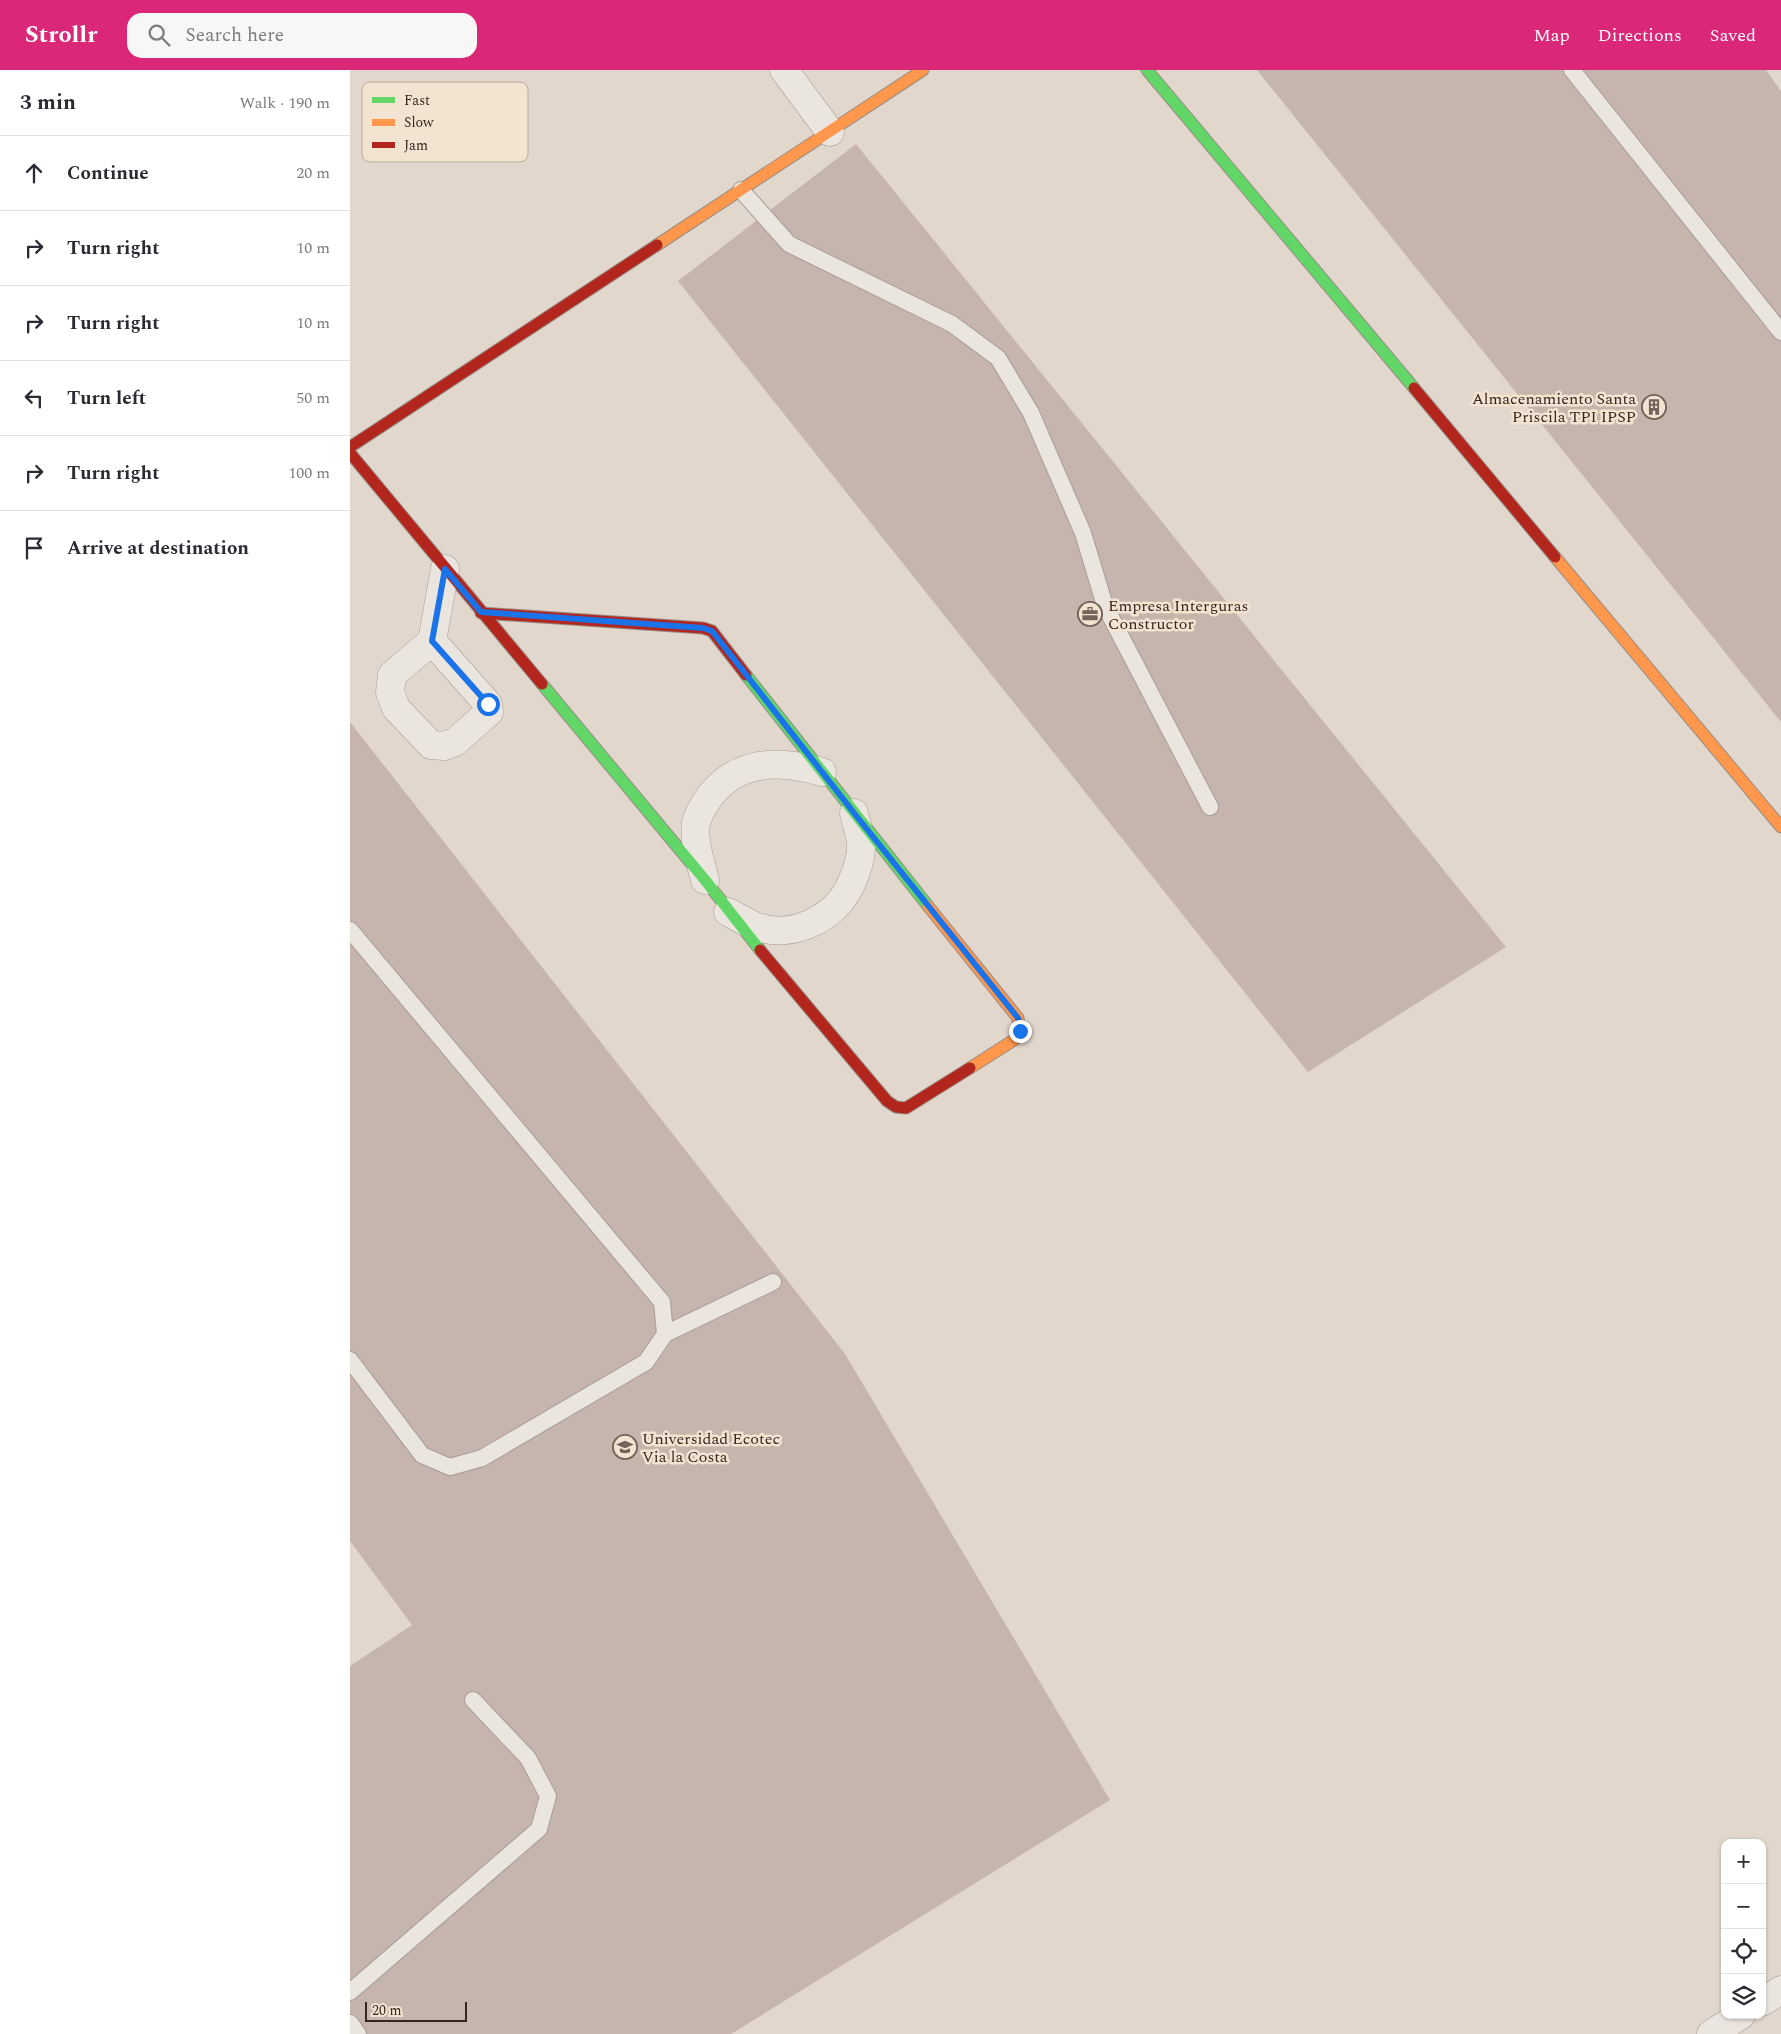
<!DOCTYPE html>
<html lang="en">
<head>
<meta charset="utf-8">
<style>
	body { margin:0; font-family:Spectral,serif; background:#f7f7f7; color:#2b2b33 }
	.controls { position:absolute; right:15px; bottom:15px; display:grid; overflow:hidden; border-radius:10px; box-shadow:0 1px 4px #0004 }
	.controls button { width:45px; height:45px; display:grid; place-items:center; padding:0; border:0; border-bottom:1px solid #e1e1e2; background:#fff; color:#2b2b33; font:25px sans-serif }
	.scale { position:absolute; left:15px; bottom:12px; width:102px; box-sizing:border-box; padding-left:5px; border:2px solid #35251e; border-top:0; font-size:14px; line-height:18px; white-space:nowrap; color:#35251e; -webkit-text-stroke:4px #f3e4d2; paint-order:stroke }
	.stop { position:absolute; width:15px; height:15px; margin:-11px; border:4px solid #1a73e8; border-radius:50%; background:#fff }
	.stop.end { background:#1a73e8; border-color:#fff; box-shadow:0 1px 5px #0008 }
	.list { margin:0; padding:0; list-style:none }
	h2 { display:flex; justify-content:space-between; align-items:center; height:65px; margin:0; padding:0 20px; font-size:21px }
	h2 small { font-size:16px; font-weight:400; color:#7c7c81 }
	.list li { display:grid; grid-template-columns:32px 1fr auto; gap:15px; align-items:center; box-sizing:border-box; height:75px; padding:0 20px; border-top:1px solid #e1e1e2 }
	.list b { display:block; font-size:19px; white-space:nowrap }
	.list em { font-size:16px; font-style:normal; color:#7c7c81 }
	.icon { flex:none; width:28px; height:28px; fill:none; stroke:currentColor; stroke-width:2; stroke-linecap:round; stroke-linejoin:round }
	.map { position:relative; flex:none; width:1431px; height:1964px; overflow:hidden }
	header { display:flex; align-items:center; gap:30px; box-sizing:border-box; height:70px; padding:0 25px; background:#db2777; color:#fff }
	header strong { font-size:24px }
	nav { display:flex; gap:28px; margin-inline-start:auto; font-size:18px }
	.search { width:350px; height:45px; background:#f7f7f7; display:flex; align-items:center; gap:12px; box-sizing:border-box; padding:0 18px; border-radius:15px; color:#7c7c81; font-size:19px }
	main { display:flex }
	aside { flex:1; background:#fff }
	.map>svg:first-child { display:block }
	.building { fill:#c6b5ad }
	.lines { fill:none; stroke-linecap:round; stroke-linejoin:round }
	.lane-casing { stroke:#a79d96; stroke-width:18 }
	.street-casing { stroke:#a79d96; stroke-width:29 }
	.fast-casing { stroke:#978d85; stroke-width:13 }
	.slow-casing { stroke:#978d85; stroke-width:13 }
	.jam-casing { stroke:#978d85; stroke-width:13 }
	.lane { stroke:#eae5de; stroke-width:16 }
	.street { stroke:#eae5de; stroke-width:28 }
	.fast { stroke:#63d668; stroke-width:11 }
	.slow { stroke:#ff974d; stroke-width:11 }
	.jam { stroke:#b3261e; stroke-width:11 }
	.route { stroke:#1a73e8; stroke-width:6 }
	.labels { text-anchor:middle; stroke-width:5; stroke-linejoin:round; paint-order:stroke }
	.poi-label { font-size:16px; fill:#35251e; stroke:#f3e4d2; text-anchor:start }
	.key { fill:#f3e4d2; stroke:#baab9c; stroke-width:1 }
	.key-label { font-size:14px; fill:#35251e }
</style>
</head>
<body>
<header>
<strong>Strollr</strong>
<div class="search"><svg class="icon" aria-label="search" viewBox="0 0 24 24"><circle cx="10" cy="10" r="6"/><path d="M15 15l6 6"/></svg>Search here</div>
<nav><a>Map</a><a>Directions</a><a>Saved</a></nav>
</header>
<main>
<aside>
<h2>3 min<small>Walk · 190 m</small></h2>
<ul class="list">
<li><svg class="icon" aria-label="ahead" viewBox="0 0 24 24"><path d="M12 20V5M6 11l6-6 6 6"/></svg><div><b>Continue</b></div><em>20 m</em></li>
<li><svg class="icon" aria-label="right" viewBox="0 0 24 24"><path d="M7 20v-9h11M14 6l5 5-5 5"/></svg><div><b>Turn right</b></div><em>10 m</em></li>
<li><svg class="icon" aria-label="right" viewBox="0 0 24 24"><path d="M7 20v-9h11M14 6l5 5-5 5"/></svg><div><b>Turn right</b></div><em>10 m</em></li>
<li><svg class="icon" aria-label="left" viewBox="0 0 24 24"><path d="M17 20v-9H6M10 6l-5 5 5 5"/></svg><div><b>Turn left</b></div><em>50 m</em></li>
<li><svg class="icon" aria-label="right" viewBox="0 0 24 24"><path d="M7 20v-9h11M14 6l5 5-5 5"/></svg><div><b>Turn right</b></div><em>100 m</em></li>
<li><svg class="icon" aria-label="arrive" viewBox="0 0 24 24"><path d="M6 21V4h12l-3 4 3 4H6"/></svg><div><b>Arrive at destination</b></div></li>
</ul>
</aside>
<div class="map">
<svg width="1431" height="1964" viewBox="0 0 1431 1964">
	<rect width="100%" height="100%" fill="#e2d7cc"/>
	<g class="building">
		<polygon points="907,0 1416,0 1431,21 1431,652"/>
		<polygon points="506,74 1156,877 958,1002 328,211"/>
		<polygon points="0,652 495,1284 760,1730 381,1964 0,1964 0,1596 62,1555 0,1471"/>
	</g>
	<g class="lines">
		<defs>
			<g id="lane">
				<polyline points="1222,0 1431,262"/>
				<polyline points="391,120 439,174 602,254 648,288 681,343 733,463 755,536 860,737"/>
				<polyline points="0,860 312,1232 315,1264 296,1292 132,1388 100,1397 72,1385 0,1290"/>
				<polyline points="315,1264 423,1212"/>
				<polyline points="0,1922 189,1759 198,1726 178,1688 123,1630"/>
				<polyline points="0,1953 8,1964"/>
			</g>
			<g id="street">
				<polyline points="434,0 480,62"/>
				<polyline points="82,571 138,634 139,642 105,672 94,676 81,675 46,638 40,622 42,605 82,571 95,499"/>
				<path d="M355 810C351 793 343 772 346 753 348 745 355 733 360 726 389 689 430 690 472 702"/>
				<path d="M378 842C386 846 394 851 402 855 439 871 485 850 501 814 507 801 512 787 511 773 510 763 506 753 504 743"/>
				<polyline points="1412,1932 1431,1920"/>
				<polyline points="1361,1964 1391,1945"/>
			</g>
			<g id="fast">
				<polyline points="797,0 1064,318"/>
				<polyline points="396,605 578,836"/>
				<polyline points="192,614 355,810 410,880"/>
			</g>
			<g id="slow">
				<polyline points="307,175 573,0"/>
				<polyline points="1205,487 1431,757"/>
				<polyline points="578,836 668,948 670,961 664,970 620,998"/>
			</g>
			<g id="jam">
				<polyline points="1064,318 1205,487"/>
				<polyline points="0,377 307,175"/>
				<polyline points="0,383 192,614"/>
				<polyline points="131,543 353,558 362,561 396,605"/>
				<polyline points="410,880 537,1031 546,1037 556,1038 620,998"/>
			</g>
		</defs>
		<use href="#lane" class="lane-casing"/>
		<use href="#street" class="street-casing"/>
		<use href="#fast" class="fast-casing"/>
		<use href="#slow" class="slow-casing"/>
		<use href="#jam" class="jam-casing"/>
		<use href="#lane" class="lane"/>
		<use href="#street" class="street"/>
		<use href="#fast" class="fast"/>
		<use href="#slow" class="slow"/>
		<use href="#jam" class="jam"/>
	</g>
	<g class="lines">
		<polyline class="route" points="138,634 82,571 95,499 131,542 353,558 362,561 504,743 668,948 670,961"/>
	</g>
	<defs>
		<symbol id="building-ring" viewBox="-11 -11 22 22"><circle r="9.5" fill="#f3e4d2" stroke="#72635b" stroke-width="1.5"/><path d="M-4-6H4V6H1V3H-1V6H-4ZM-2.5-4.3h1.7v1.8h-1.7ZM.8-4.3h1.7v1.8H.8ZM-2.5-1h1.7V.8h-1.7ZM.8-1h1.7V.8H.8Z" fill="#72635b"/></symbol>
		<symbol id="office-ring" viewBox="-11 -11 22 22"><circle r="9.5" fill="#f3e4d2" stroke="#72635b" stroke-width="1.5"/><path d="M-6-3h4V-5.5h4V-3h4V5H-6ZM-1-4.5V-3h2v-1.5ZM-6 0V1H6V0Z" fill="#72635b"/></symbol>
		<symbol id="school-ring" viewBox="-11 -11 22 22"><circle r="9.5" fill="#f3e4d2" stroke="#72635b" stroke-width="1.5"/><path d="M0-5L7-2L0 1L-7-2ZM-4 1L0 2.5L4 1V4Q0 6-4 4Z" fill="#72635b"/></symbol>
	</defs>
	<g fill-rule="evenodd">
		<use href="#building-ring" x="1290" y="323" width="28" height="28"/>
		<use href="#office-ring" x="726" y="530" width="28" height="28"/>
		<use href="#school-ring" x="261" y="1363" width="28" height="28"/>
	</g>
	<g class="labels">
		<g class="poi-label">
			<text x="1286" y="334" text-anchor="end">Almacenamiento Santa<tspan x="1286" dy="18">Priscila TPI IPSP</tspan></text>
			<text x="758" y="541">Empresa Interguras<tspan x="758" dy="18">Constructor</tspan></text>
			<text x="292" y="1374">Universidad Ecotec<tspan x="292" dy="18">Via la Costa</tspan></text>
		</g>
	</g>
	<rect x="12" y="12" width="166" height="80" rx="8" class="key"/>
	<rect x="22" y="27" width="23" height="6" fill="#63d668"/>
	<rect x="22" y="49" width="23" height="7" fill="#ff974d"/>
	<rect x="22" y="72" width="23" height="6" fill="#b3261e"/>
	<g class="key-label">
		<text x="54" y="35">Fast</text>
		<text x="54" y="57">Slow</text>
		<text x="54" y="80">Jam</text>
	</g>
</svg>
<div class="controls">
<button>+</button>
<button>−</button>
<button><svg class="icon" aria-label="locate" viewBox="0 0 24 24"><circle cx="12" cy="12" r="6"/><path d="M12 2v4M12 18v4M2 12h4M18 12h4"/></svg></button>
<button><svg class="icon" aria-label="layers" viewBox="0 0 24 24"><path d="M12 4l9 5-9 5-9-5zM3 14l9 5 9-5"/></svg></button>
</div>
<div class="scale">20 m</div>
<div class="stop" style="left:138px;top:634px"></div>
<div class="stop end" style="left:670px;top:961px"></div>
</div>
</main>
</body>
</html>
